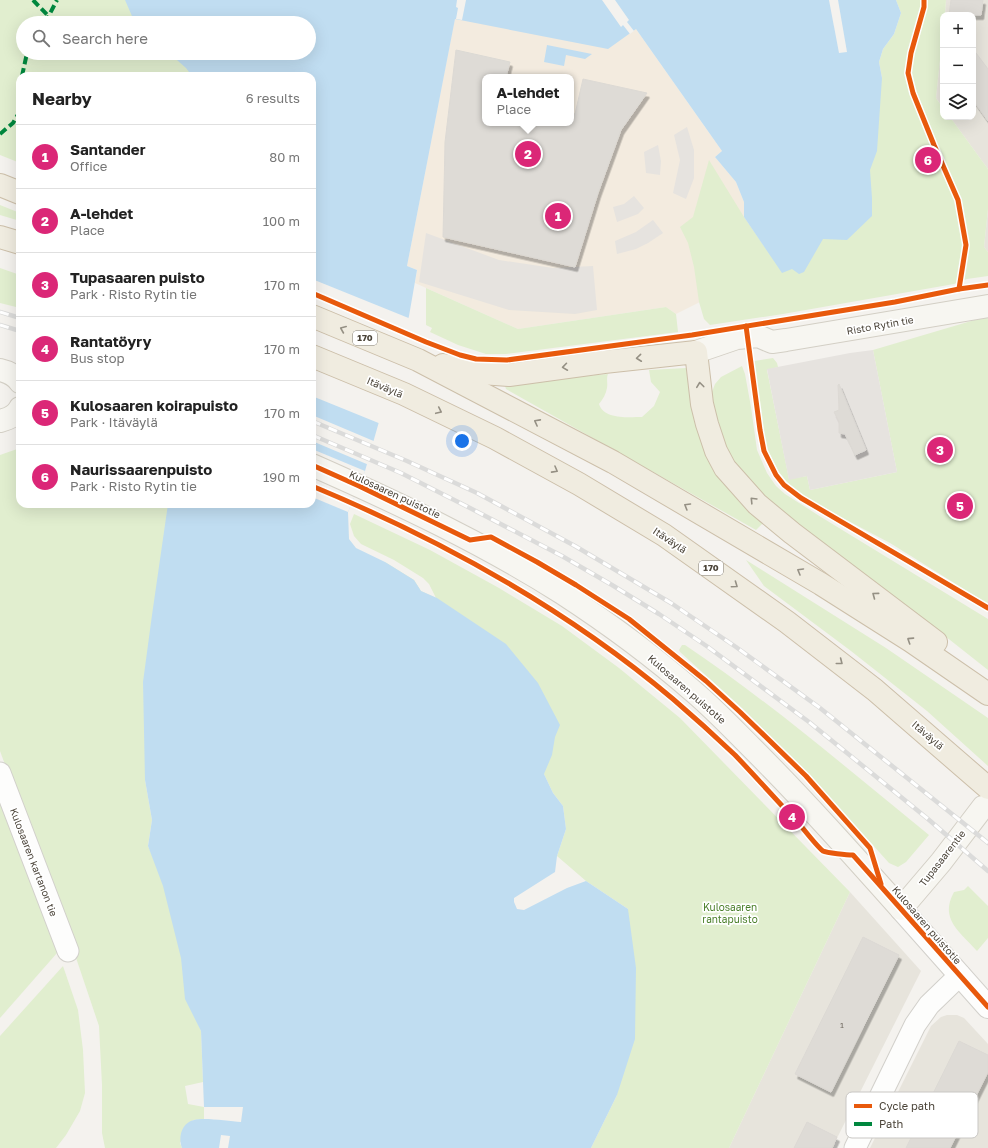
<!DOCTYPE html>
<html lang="en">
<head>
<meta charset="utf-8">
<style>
	body { margin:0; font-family:"Golos Text",sans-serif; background:#f2f2f2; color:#222 }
	.controls { position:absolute; right:12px; top:12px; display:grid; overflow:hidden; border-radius:8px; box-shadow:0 4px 16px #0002 }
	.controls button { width:36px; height:36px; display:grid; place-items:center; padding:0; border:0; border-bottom:1px solid #e0e0e0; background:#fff; color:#222; font:20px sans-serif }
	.you { position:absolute; left:462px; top:441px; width:14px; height:14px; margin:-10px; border:3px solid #fff; border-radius:50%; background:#1a73e8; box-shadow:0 0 0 6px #1a73e833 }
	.badge { display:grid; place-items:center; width:26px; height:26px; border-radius:50%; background:#db2777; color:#fff; font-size:13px; font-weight:700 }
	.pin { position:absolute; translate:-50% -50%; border:2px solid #fff; box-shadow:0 1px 4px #0006 }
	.popup { position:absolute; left:482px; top:74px; width:92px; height:52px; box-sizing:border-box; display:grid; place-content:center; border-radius:8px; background:#fff; filter:drop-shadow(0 1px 3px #0005); font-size:13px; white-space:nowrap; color:#767676 }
	.popup b { font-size:15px; color:#222 }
	.popup::after { content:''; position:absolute; left:50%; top:100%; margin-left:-8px; border:8px solid transparent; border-top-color:#fff }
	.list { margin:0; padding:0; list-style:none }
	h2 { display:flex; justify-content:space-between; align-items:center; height:52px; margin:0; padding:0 16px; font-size:17px }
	h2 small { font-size:13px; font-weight:400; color:#767676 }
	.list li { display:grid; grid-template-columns:26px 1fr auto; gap:12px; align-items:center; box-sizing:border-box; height:64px; padding:0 16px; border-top:1px solid #e0e0e0 }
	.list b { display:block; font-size:15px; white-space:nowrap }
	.list p { margin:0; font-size:13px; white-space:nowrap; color:#767676 }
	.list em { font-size:13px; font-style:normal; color:#767676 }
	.icon { flex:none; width:22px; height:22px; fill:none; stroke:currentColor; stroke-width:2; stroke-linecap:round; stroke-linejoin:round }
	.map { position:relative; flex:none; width:988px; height:1148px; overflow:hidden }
	.search { position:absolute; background:#fff; box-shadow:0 4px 16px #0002; left:16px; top:16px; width:300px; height:44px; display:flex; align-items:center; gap:10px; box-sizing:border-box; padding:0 14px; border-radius:22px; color:#767676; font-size:15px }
	.panel { position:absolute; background:#fff; box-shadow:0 4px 16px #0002; left:16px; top:72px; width:300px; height:436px; border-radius:12px }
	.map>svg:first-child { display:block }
	.residential { fill:#e7e4dc }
	.commercial { fill:#f3ebdf; fill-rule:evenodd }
	.green { fill:#e1eecf }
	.parking { fill:#e6e3df }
	.water { fill:#c0ddf1 }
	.pier { fill:#f4f2ee }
	.building { fill:#dedbd6; stroke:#dcd9d4; filter:url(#shadow) }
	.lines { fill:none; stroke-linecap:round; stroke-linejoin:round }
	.minor-casing { stroke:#d2d0cb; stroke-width:23 }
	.tertiary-casing { stroke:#d2d0cb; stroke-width:24 }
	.secondary-casing { stroke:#d3cfc5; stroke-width:24 }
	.trunk-casing { stroke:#ccbfa9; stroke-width:24 }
	.minor { stroke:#fdfdfc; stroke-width:21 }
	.tertiary { stroke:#fdfdfc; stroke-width:22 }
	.secondary { stroke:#f7f6f1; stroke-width:22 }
	.trunk { stroke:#f0ece0; stroke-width:22 }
	.rail-casing { stroke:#dbdbda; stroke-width:4.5 }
	.rail { stroke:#fff; stroke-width:3; stroke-dasharray:9; stroke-linecap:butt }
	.quiet { stroke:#00873e; stroke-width:4; stroke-dasharray:8 4; stroke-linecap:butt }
	.cycleway-casing { stroke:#fff; stroke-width:8 }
	.cycleway { stroke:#e8590c; stroke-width:5 }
	.oneway { stroke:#959084 }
	.labels { text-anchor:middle; stroke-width:3.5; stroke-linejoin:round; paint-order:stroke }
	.number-label { font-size:8px; fill:#706a61 }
	.shield { fill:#fff; stroke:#817c74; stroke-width:1 }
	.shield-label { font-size:9px; font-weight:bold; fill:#4b4439 }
	.street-label { font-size:10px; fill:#4b4439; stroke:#fff }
	.park-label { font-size:10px; fill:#4a7f2a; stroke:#fff }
	.key { fill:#fff; stroke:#c9c7c4; stroke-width:1 }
	.key-label { font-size:11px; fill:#4b4439 }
</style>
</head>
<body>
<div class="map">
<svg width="988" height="1148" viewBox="0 0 988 1148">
	<defs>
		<filter id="shadow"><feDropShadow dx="2.5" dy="4.5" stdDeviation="0" flood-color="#0004"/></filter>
	</defs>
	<rect width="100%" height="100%" fill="#f4f2ee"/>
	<g class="residential">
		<polygon points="946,0 988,0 988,169 950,117 973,117 973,15 945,15"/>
		<polygon points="943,31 943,108 936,98"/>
		<polygon points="988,209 988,252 984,247"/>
		<polygon points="850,892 921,971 832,1148 729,1148"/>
		<polygon points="947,1015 957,1015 964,1018 988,1044 988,1148 870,1148 931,1026 941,1017"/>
	</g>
	<path class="commercial" d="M455 18 636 29 722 151 715 157 736 182 744 202V217L776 264 676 314 666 307 518 329 415 283 417 270 407 266ZM485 77H571V123H485Z"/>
	<g class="green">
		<polygon points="0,0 215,0 231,23 23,23 23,53 231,53 232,76 20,76 20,163 0,155"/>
		<polygon points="896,0 946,0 945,15 943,15 943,31 936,98 943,108 943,117 950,117 988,169 988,209 984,247 988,252 988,276 967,279 954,284 783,314 710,325 704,319 699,302 694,267 688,243 680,227 693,217 709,160 744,217 764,246 882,78 879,62 883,49 894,34 901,13"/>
		<polygon points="0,205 20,213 20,221 0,215"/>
		<polygon points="0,268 20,275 20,308 0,303"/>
		<polygon points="426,288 518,329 666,307 676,314 678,332 506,354 486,354 458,345 430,332 432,328 426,325"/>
		<polygon points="988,316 988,604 890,543 803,497 787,482 778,471 764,443 754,361 773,358 777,363 778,367 767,370 789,479 807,476 810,490 897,472 873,350"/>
		<polygon points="742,366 745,374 751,407 757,450 767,473 776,486 785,494 821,517 988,619 988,670 907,606 764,501 729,459 710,397 715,384 721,377"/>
		<path d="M686 368 696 424 722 480 749 512 763 523 756 530 506 389 504 383 608 374C606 379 608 383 607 388 606 394 603 399 599 404 604 420 629 417 642 417L654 406 660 392 651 382 649 370Z"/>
		<polygon points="20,448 20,504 194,504 145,780 152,820 148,846 215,1000 195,1017 201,1031 203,1082 185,1086 188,1104 204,1107 204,1119 193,1120 180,1143 182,1148 105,1148 102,1133 102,1085 99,1026 70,940 0,751 0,455"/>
		<polygon points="354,514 430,550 499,588 562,626 619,668 680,718 850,892 729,1148 591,1148 617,1095 628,909 586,881 557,856 566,829 563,806 553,793 544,774 385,562 414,580 421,591 436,598 429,584 423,578 394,560 361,544 354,536 350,524"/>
		<polygon points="746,560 886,648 988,718 988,766 927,711 851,651 764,586"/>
		<path d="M682 645H685C770 702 849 770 929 835L906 862 898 867 889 863 809 774 743 709 680 652 679 650Z"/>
		<polygon points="0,788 58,944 57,953 0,1018"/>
		<path d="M968 886 988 906V938L977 951C960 932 939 919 954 892L964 890Z"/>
		<polygon points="63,966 78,1010 83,1050 85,1093 80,1111 66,1135 56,1148 0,1148 0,1036"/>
	</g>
	<g class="parking">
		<polygon points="687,127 694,150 694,178 686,199 673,193 680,160 674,135"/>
		<polygon points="658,145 661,161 660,175 646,173 644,152"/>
		<polygon points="634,196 644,208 638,214 617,222 613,207 624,204"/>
		<polygon points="653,220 663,233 648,243 636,249 617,254 615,241 636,232"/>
		<polygon points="426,233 499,260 553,268 593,266 597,310 575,314 509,310 419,282"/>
		<polygon points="873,350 897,472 810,490 807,476 789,480 767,369 850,353"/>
	</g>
	<g class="water">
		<path d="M125 0H896L901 13 894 34 883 49 879 62 882 78 877 151 870 170 872 198V216L847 240 823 239 804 272 799 274 792 269 782 273 744 217V202L736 182 715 157 722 151 636 29 608 49 455 19 407 266 417 270 409 316 365 471 348 512 349 539 356 548 385 562 414 580 421 591 437 598 506 644 538 683 560 725 555 737 552 755 544 774 553 793 563 806 566 829 557 856 555 872 514 898V902L517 909 524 910 567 888 586 881 628 909 636 968 635 1039 617 1095 591 1148H228L230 1136 221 1135 219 1148H182C178 1138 181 1123 194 1120 203 1117 229 1121 241 1122L243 1107H204L201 1031 185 999 181 958 163 886 148 846 152 820 145 780 143 682 152 615 168 504H312V76H192L186 68 169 53H309V23H135Z"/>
		<polygon points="547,45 592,54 585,59 566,55 564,66 544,62"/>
	</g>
	<g class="pier">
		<polygon points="457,0 466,0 462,20 456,19 458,8 456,7"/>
		<polygon points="602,0 615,0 629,20 627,22 634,31 630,34 623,25 621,27"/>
		<polygon points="829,0 838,0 847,52 839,53"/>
		<polygon points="312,279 411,319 381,424 312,396"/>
		<polygon points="312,415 376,442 369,465 312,441"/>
		<polygon points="312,449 365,471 348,512 312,497"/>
	</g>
	<g class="building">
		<polygon points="951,0 983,0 981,15 949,15"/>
		<polygon points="973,49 988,69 988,121 973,100"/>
		<polygon points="456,50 510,62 506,77 485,77 485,123 571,123 571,113 575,114 583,79 647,93 621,130 598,193 575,267 443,237 445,142"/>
		<polygon points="839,384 866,450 855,455 845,434 839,433 839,422 834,412 839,410 838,385"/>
		<polygon points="863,937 899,955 831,1092 795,1074"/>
		<polygon points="959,1041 988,1055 988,1072 950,1148 906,1148"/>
		<polygon points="807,1122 837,1137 832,1148 794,1148"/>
	</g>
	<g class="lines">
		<defs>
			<g id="minor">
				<polyline points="0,773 68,951"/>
				<polyline points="855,1148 915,1025 929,1005 960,975"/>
			</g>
			<polyline id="tertiary" points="901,909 988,1007"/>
			<g id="secondary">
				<polyline points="696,352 737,338 748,337 758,336 772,342 786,340 988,306"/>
				<path d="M0 370C9 372 15 375 20 382"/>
				<path d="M0 421C8 419 16 416 20 408"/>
				<path d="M312 465C398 503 483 543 562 593 608 623 653 656 694 692 714 709 732 728 751 747 803 799 852 854 901 909L941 862 983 807"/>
			</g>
			<g id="trunk">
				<polyline points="0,185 20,193"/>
				<polyline points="0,237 20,243"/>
				<polyline points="312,316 418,360 613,462 821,584 911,641 988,694"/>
				<polyline points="312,356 404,394 495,438 579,484 664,535 787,622 875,690 988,788"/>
				<polyline points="443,365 481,373 509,375 604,362 696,352 702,404 707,424 716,451 725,468 757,504 792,533 936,642"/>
			</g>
		</defs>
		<use href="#minor" class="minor-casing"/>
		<use href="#tertiary" class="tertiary-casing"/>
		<use href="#secondary" class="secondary-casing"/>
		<use href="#trunk" class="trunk-casing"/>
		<use href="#minor" class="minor"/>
		<use href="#tertiary" class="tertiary"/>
		<use href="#secondary" class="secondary"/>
		<use href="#trunk" class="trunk"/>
		<defs>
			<g id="rail">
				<polyline points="0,312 20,318"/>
				<polyline points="0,325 20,331"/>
				<polyline points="312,421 407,461 477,493 575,546 671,603 736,647 820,708 988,843"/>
				<polyline points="312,435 401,473 470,508 562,556 612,585 659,614 708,647 809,722 928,819 988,871"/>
			</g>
		</defs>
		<use href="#rail" class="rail-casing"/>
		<use href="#rail" class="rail"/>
		<g class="quiet">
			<polyline points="33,0 55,23"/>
			<polyline points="45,23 57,0"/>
			<polyline points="22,76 27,53"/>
			<polyline points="0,134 13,123 20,111"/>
		</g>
		<defs>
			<g id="cycleway">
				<polyline points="924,0 924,7 911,53 908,73 913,93 934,145 958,200 966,245 959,289"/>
				<polyline points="312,293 426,342 460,355 476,359 507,360 692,335 895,302 959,289 988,285"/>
				<polyline points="746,326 760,430 764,451 776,475 784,485 801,498 988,608"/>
				<polyline points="312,465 359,486 470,540 491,537 537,562 576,585 629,619 706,681 740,712 806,776 870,848 881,884"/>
				<path d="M312 486C442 540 565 608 673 699 694 717 715 736 735 755 757 778 779 803 801 826 805 831 819 848 823 851 827 853 847 855 853 855L988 1007"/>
			</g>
		</defs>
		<use href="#cycleway" class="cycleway-casing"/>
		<use href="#cycleway" class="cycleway"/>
	</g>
	<defs><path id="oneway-chevron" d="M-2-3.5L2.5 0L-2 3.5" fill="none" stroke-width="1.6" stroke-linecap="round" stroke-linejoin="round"/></defs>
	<g class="oneway">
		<use href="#oneway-chevron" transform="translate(343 329) rotate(-157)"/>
		<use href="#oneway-chevron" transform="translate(639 358) rotate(174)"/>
		<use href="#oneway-chevron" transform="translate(565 367) rotate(172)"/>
		<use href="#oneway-chevron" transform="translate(700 385) rotate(-97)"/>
		<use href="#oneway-chevron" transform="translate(439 411) rotate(25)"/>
		<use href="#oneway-chevron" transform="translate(537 422) rotate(-152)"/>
		<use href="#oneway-chevron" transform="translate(555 470) rotate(29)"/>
		<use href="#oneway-chevron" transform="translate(753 500) rotate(-134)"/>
		<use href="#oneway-chevron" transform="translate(687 506) rotate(-149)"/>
		<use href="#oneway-chevron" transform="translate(800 571) rotate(-150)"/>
		<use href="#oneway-chevron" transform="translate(735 585) rotate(35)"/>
		<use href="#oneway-chevron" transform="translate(875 595) rotate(-143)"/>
		<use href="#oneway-chevron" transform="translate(910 640) rotate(-147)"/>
		<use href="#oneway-chevron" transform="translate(840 662) rotate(38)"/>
	</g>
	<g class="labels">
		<g class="number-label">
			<text x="842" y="1028">1</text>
		</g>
		<g class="shield">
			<rect x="353" y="331" width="24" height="14" rx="3"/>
			<rect x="699" y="561" width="24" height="14" rx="3"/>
		</g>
		<g class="shield-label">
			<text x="365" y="341">170</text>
			<text x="711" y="571">170</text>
		</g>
		<g class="street-label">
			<text transform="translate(880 325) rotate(-10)" y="4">Risto Rytin tie</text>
			<text transform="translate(385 387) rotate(23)" y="4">Itäväylä</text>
			<text transform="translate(395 494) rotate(25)" y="4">Kulosaaren puistotie</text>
			<text transform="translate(670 540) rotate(34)" y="4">Itäväylä</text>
			<text transform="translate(687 689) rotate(41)" y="4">Kulosaaren puistotie</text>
			<text transform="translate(928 735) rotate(41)" y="4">Itäväylä</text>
			<text transform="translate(942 858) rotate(-52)" y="4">Tupasaarentie</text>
			<text transform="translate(34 862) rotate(69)" y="4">Kulosaaren kartanon tie</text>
			<text transform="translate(927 925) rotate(49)" y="4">Kulosaaren puistotie</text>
		</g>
		<g class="park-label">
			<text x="730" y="911">Kulosaaren<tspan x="730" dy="12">rantapuisto</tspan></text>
		</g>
	</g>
	<rect x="846" y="1092" width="132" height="46" rx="6" class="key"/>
	<rect x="854" y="1104" width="18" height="4" fill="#e8590c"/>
	<rect x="854" y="1122" width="18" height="4" fill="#00873e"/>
	<g class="key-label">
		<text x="879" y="1110">Cycle path</text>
		<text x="879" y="1128">Path</text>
	</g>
</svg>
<div class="controls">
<button>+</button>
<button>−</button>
<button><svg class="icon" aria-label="layers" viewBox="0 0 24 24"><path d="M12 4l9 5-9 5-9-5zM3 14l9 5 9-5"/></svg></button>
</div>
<div class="you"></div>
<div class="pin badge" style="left:558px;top:216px">1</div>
<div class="pin badge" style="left:528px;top:154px">2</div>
<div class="popup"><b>A-lehdet</b>Place</div>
<div class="pin badge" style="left:940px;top:450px">3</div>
<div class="pin badge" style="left:792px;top:817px">4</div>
<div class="pin badge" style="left:960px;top:506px">5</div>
<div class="pin badge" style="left:928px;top:160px">6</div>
<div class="search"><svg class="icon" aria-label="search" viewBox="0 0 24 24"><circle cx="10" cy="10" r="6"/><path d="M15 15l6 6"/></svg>Search here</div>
<section class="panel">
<h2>Nearby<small>6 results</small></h2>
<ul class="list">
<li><span class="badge">1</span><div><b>Santander</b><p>Office</p></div><em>80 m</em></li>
<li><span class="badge">2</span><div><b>A-lehdet</b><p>Place</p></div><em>100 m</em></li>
<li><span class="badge">3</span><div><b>Tupasaaren puisto</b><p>Park · Risto Rytin tie</p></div><em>170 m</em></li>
<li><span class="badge">4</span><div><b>Rantatöyry</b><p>Bus stop</p></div><em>170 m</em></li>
<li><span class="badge">5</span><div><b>Kulosaaren koirapuisto</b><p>Park · Itäväylä</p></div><em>170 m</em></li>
<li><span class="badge">6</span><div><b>Naurissaarenpuisto</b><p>Park · Risto Rytin tie</p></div><em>190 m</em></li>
</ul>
</section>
</div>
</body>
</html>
